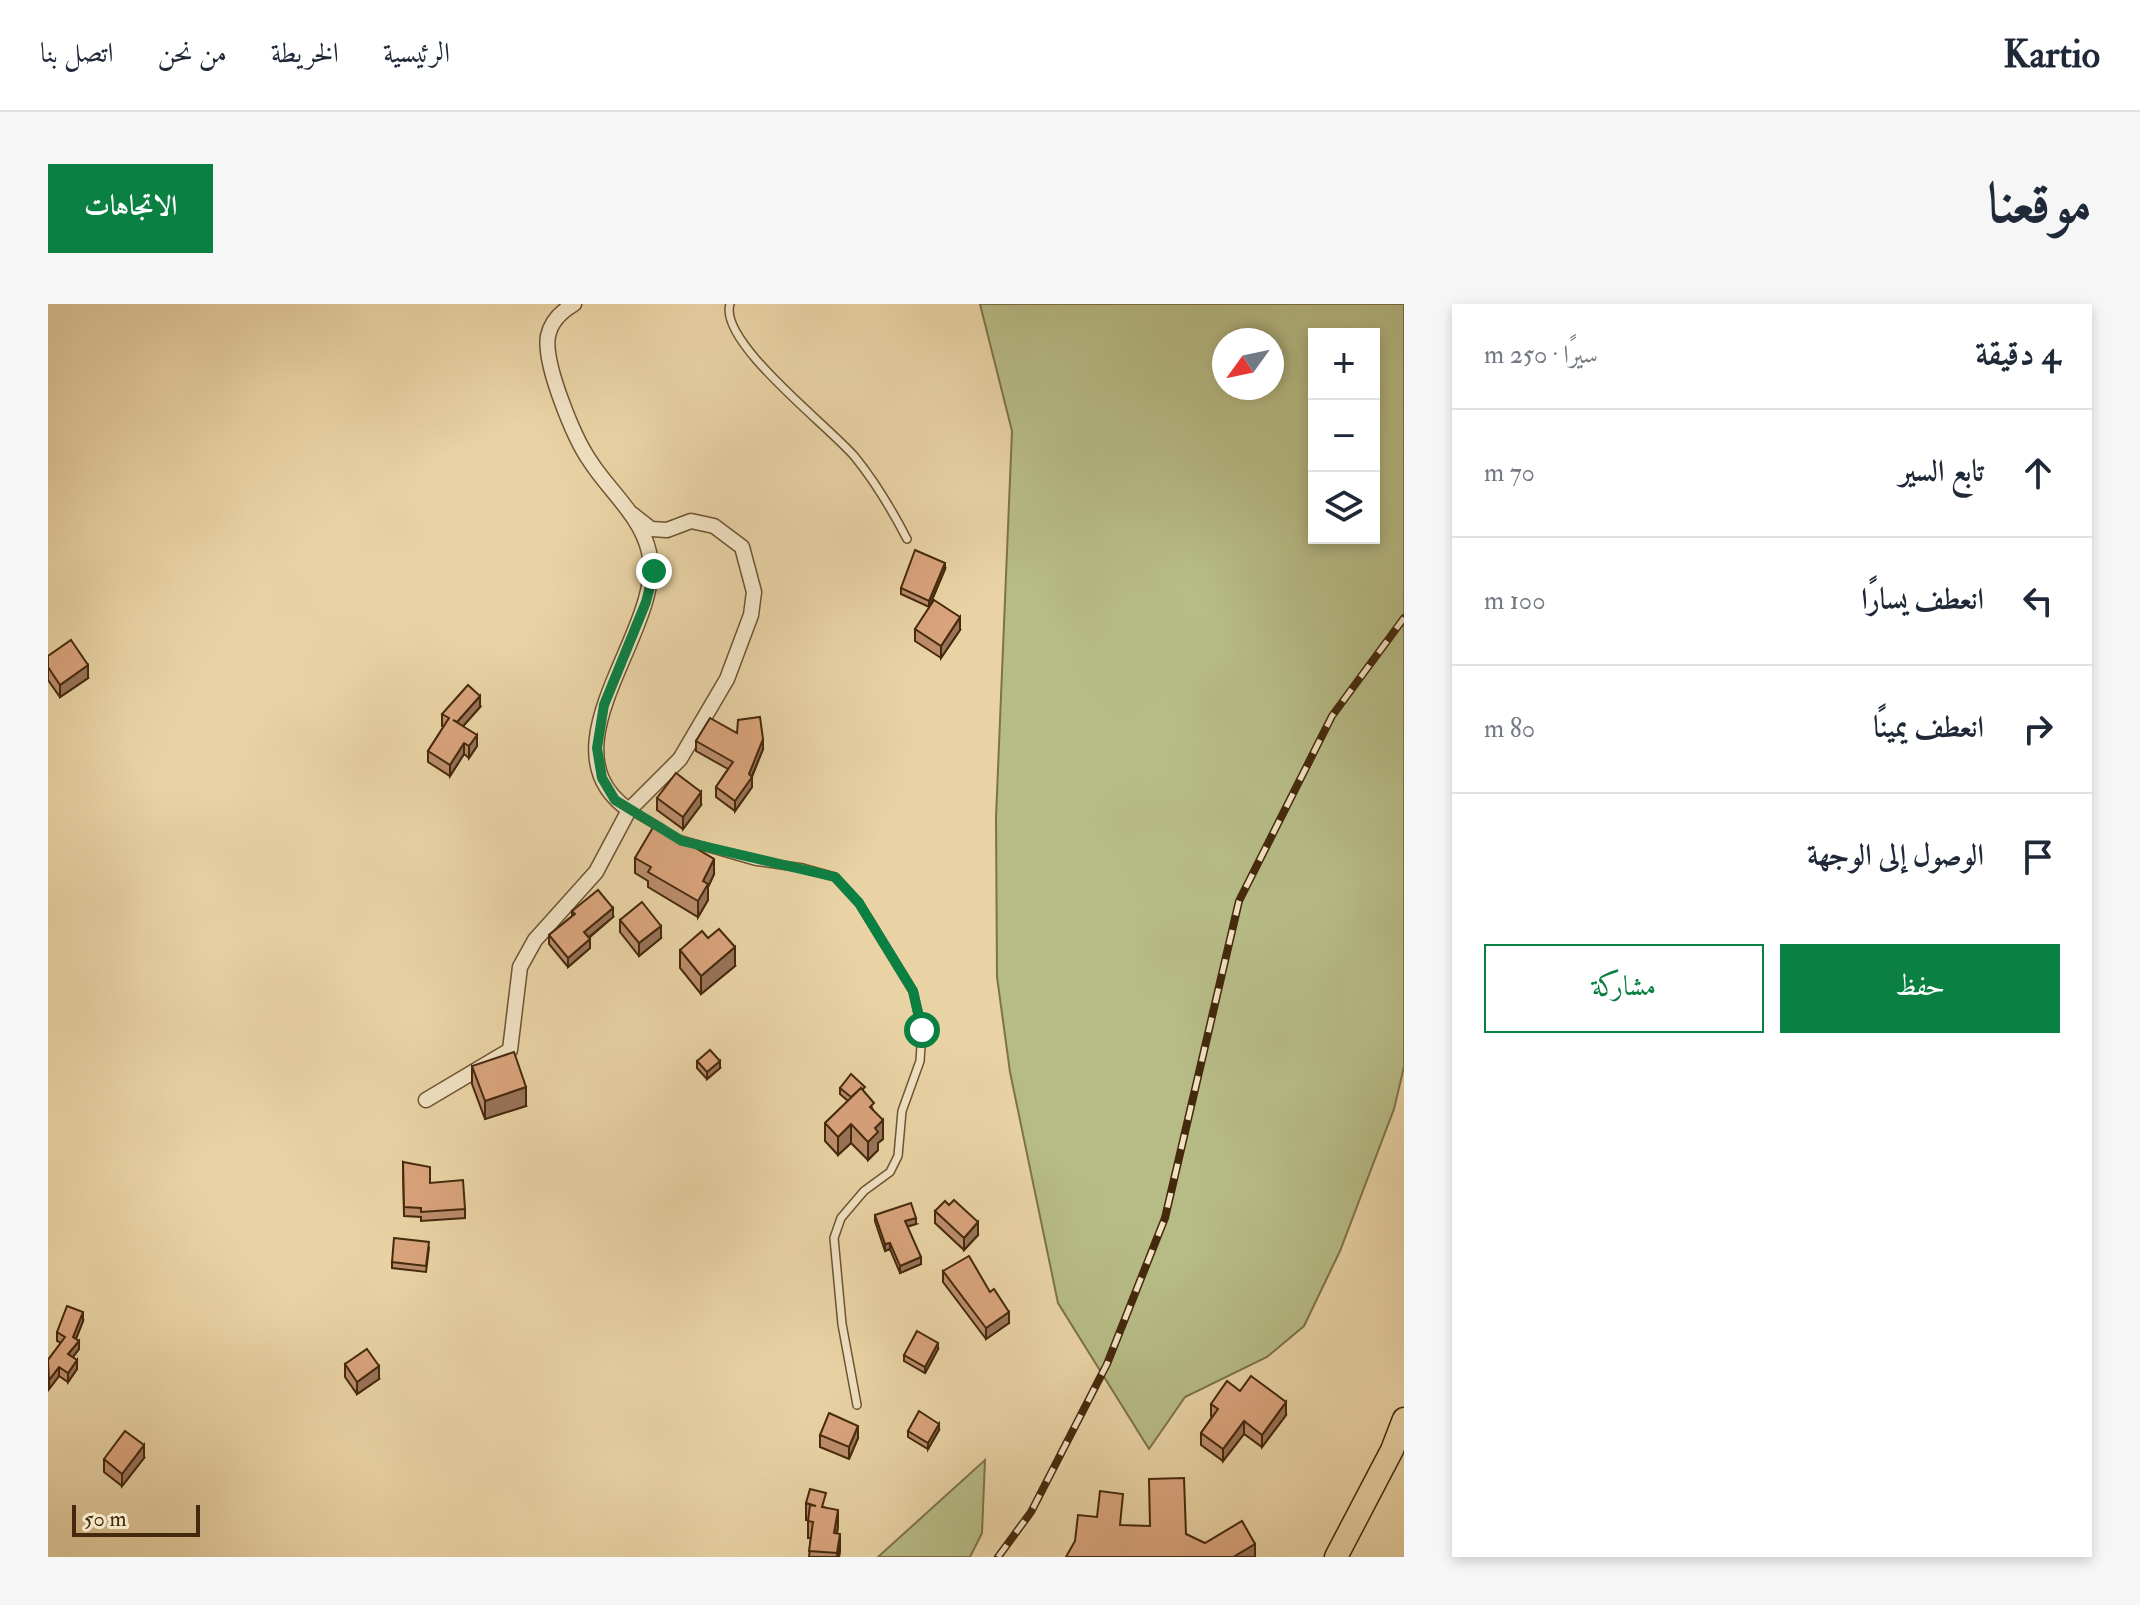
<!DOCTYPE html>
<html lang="ar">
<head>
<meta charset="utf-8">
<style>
	body { margin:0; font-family:"IM FELL Double Pica",Amiri,serif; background:#f6f6f7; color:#1f2937; direction:rtl }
	.controls { position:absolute; right:24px; top:24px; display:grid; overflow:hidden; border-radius:0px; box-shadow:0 4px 12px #0003 }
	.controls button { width:72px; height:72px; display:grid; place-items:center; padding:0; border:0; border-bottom:2px solid #e0e1e3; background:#fff; color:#1f2937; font:40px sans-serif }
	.compass { position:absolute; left:1164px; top:24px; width:72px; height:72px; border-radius:50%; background:#fff; box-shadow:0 4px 12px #0003; rotate:237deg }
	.scale { position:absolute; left:24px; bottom:20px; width:128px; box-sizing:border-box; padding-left:8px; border:4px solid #45290c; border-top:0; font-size:22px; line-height:28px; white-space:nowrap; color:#45290c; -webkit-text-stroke:6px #f1e2c4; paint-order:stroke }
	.stop { position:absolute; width:24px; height:24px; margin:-18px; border:6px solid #0b8043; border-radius:50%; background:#fff }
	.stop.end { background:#0b8043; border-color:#fff; box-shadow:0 2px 8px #0008 }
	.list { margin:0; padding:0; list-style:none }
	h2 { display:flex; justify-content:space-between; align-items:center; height:104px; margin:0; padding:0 32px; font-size:34px }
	h2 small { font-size:26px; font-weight:400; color:#747a83 }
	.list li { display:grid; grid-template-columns:52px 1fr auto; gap:24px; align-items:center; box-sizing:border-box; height:128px; padding:0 32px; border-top:2px solid #e0e1e3 }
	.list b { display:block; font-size:30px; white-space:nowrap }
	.list em { font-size:26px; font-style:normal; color:#747a83 }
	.actions { display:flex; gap:16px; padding:24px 32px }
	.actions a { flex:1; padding:18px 0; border:2px solid #0b8043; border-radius:0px; text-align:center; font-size:28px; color:#0b8043 }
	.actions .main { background:#0b8043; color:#fff }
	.icon { flex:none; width:44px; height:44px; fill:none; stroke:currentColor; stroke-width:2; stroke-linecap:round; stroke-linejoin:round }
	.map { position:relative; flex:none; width:1356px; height:1253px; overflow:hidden; direction:ltr; border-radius:0px }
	header { display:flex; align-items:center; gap:48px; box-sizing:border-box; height:112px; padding:0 40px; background:#fff; border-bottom:2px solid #e0e1e3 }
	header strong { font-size:38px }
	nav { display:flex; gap:44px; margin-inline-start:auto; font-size:28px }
	.intro { display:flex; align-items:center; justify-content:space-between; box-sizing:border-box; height:192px; padding:0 48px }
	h1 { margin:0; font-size:56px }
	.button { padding:20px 36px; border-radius:0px; background:#0b8043; color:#fff; font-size:28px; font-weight:700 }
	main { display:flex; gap:48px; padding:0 48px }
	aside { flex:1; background:#fff; border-radius:0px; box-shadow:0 4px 12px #0003 }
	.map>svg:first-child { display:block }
	.green { fill:#b7bc86; stroke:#7e7249; stroke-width:2; fill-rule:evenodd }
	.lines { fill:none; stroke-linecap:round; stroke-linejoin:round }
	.service-casing { stroke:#6e5432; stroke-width:10 }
	.minor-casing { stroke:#6e5432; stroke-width:17 }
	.primary-casing { stroke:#45290c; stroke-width:25 }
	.service { stroke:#f1e2c4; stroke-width:7 }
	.minor { stroke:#f1e2c4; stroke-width:14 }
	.primary { stroke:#e9d3a5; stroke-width:22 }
	.rail-casing { stroke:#45290c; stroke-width:8 }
	.rail { stroke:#f1e2c4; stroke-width:5; stroke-dasharray:15; stroke-linecap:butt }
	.wall { fill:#bb8d6c; stroke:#45290c; stroke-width:2 }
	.shaded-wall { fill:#997358; stroke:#45290c; stroke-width:2 }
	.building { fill:#daa47d; stroke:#45290c; stroke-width:2 }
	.route { stroke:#0b8043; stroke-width:10 }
</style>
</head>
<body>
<header>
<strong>Kartio</strong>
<nav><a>الرئيسية</a><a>الخريطة</a><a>من نحن</a><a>اتصل بنا</a></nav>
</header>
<div class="intro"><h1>موقعنا</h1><a class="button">الاتجاهات</a></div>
<main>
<aside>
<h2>4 دقيقة<small>سيرًا · 250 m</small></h2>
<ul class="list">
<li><svg class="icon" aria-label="ahead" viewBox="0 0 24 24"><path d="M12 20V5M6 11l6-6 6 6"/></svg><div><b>تابع السير</b></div><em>70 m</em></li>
<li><svg class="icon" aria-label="left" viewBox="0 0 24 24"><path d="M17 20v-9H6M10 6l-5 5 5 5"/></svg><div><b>انعطف يسارًا</b></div><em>100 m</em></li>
<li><svg class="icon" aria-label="right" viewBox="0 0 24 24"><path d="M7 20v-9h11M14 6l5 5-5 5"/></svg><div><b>انعطف يمينًا</b></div><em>80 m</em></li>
<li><svg class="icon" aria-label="arrive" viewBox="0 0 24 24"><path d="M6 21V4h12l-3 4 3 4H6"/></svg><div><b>الوصول إلى الوجهة</b></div></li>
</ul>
<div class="actions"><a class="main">حفظ</a><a>مشاركة</a></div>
</aside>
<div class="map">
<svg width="1356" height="1253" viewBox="0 0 1356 1253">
	<rect width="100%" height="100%" fill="#e9d3a5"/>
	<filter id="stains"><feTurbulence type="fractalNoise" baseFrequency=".0025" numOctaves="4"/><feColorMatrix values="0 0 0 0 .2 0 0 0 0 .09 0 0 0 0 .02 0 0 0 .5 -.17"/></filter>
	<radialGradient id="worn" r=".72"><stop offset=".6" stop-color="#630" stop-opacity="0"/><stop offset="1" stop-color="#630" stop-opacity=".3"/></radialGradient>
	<g class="green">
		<path d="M932 0H1356V763L1346 805 1292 947 1256 1022 1219 1053 1137 1093 1101 1145 1010 999 962 768 949 673 948 513 964 127ZM1266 30H1326V234H1266ZM1176 36H1224V84H1176Z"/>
		<polygon points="937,1156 934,1229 922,1253 830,1253"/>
	</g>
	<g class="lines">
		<defs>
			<g id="service">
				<path d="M682 0C670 38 782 123 807 153 828 179 844 206 859 235"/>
				<polyline points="582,506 613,524"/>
				<polyline points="630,535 706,557 755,564 787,573 811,599 865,687 874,726 872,757 854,807 850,852 842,868 816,887 793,914 786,934 794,1020 809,1101"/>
			</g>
			<g id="minor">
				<path d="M526 0C514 7 503 17 500 32 495 59 526 134 542 157 561 187 593 212 601 248 619 324 490 443 581 506"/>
				<polyline points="378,796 462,746 472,663 487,636 548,568 581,506 632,455 679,375 703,311 706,288 694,243 666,222 643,217 619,226 603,225 584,210"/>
			</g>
			<polyline id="primary" points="1288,1253 1344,1146 1356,1115"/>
		</defs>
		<use href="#service" class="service-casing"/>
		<use href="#minor" class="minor-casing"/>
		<use href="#primary" class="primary-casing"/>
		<use href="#service" class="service"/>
		<use href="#minor" class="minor"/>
		<use href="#primary" class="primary"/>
		<defs>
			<polyline id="rail" points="950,1253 983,1208 1059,1060 1117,914 1191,597 1284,412 1356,314"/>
		</defs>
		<use href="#rail" class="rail-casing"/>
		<use href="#rail" class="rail"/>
	</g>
	<g class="wall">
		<polygon points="897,265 881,303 853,290 853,284"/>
		<polygon points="867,325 912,326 893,354 867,337"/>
		<polygon points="0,352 40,374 12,393 0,376"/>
		<polygon points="432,403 415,422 429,442 421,454 416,450 402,472 380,458 380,447 396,422 394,422 394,410"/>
		<polygon points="648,437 715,445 704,473 704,483 687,507 668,493 668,483 680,465 648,447"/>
		<polygon points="609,494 653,501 635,525 609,506"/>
		<polygon points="587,554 666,570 660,583 660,596 650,613 600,583 600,577 587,569"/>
		<polygon points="524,607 565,613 541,634 542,644 520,663 501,640 501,631 524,612"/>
		<polygon points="572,616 613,634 591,652 572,628"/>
		<polygon points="632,646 687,662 653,690 632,664"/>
		<polygon points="649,757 672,764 659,775 649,764"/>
		<polygon points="424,762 478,802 437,815 424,780"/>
		<polygon points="792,784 817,789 826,808 835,835 830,839 830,846 820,856 803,839 790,851 777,837 777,819 800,797 792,790"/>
		<polygon points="355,858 417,905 417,914 373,917 373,913 356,912"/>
		<polygon points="887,907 930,931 916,946 887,919"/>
		<polygon points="827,911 868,920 859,923 873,960 852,969 842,945 837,947 827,917"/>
		<polygon points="381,944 378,968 344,964 344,958"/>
		<polygon points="895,967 961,1019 938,1035 895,978"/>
		<polygon points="35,1017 28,1035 31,1045 25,1053 29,1065 20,1078 11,1072 1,1085 0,1056 13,1039 9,1037 9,1028"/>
		<polygon points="890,1045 877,1069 856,1057 856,1051"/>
		<polygon points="297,1060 331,1075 309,1090 297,1073"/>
		<polygon points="1192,1087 1238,1111 1214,1143 1196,1130 1175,1157 1153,1141 1153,1129 1164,1113 1163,1112 1163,1100"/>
		<polygon points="891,1126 880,1145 860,1133 860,1127"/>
		<polygon points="772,1131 810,1134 801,1155 772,1143"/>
		<polygon points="96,1154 74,1182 56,1168 56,1155"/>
		<polygon points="758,1199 778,1204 790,1222 789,1230 792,1246 791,1253 761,1253 763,1234 760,1234 760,1216 758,1216"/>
	</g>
	<g class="shaded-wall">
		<polygon points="897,259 897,265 881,303 881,297"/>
		<polygon points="912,313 912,326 893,354 893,342"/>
		<polygon points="40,361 40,374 12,393 12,381"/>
		<polygon points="432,392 432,403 409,429 409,418"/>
		<polygon points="429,431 429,442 421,454 421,442"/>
		<polygon points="715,435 715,445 703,474 704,473 704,483 687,507 687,497 701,470"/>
		<polygon points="416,439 416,450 402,472 402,461"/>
		<polygon points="653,488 653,501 635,525 635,513"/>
		<polygon points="666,555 666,570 660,583 660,596 650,613 650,597 655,577"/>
		<polygon points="565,604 565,613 536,637 536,628"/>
		<polygon points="613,622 613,634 591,652 591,639"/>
		<polygon points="542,635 542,644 520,663 520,654"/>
		<polygon points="687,643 687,662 653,690 653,672"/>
		<polygon points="672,757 672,764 659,775 659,768"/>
		<polygon points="478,783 478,802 437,815 437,797"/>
		<polygon points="835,816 835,835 830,839 830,846 820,856 820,838 827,824"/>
		<polygon points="803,820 803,839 790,851 790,833"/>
		<polygon points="868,914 868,920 857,923 857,917"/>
		<polygon points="930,918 930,931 916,946 916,934"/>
		<polygon points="842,939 842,945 837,947 837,940"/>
		<polygon points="873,953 873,960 852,969 852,962"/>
		<polygon points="35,1008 35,1017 25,1042 25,1033"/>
		<polygon points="961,1008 961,1019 938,1035 938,1024"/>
		<polygon points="31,1037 31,1045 20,1059 20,1050"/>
		<polygon points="890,1039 890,1045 877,1069 877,1063"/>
		<polygon points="29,1056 29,1065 20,1078 20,1069"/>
		<polygon points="331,1062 331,1075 309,1090 309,1078"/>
		<polygon points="11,1063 11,1072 1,1085 1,1076"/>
		<polygon points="1238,1098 1238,1111 1214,1143 1214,1131"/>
		<polygon points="1196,1117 1196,1130 1175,1157 1175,1145"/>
		<polygon points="891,1120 891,1126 880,1145 880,1139"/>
		<polygon points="810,1122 810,1134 801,1155 801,1143"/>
		<polygon points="96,1141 96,1154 74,1182 74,1170"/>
		<polygon points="790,1206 790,1222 786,1246 786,1229"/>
		<polygon points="792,1230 792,1246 791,1253 789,1253"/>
		<polygon points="1207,1240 1207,1253 1185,1253"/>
	</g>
	<g class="building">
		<polygon points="867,246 897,259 881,297 853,284"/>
		<polygon points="886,296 912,313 893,342 867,325"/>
		<polygon points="23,336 40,361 12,381 0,363 0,352"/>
		<polygon points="420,381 432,392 409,418 405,416 429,431 421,442 416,439 402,461 380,447 401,414 394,410"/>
		<polygon points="712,413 715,435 701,470 704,473 687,497 668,483 685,458 648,437 662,414 689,429 690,416"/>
		<polygon points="628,469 653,488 635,513 609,494"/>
		<polygon points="607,520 666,555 655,577 660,580 650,597 600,568 603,563 587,554"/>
		<polygon points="550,586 565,604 536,628 542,635 520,654 501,631 527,610 524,607"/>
		<polygon points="594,598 613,622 591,639 572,616"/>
		<polygon points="671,625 687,643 653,672 632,646 654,627 660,634"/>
		<polygon points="662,746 672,757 659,768 649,757"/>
		<polygon points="466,748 478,783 437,797 424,762"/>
		<polygon points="803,770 817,783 814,786 813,784 803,793 792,784"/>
		<polygon points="813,784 826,799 822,803 835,816 827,824 830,828 820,838 803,820 790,833 777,819"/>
		<polygon points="355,858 382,863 382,879 415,876 417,905 373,908 373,904 356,903"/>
		<polygon points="906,896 930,918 916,934 887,907 897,897 901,901"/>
		<polygon points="863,899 868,914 857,917 873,953 852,962 842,939 837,940 827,911"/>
		<polygon points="346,934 381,938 378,962 344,958"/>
		<polygon points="921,952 942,988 946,985 961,1008 938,1024 895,967"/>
		<polygon points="19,1002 35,1008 25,1033 31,1037 20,1050 29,1056 20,1069 11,1063 1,1076 0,1056 17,1033 9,1028"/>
		<polygon points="869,1027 890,1039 877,1063 856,1051"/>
		<polygon points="319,1045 331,1062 309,1078 297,1060"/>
		<polygon points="1203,1072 1238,1098 1214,1131 1196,1117 1175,1145 1153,1129 1170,1105 1163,1100 1179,1077 1192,1087"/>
		<polygon points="871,1107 891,1120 880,1139 860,1127"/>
		<polygon points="781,1109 810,1122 801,1143 772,1131"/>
		<polygon points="77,1127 96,1141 74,1170 56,1155"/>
		<polygon points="1136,1174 1138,1230 1157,1239 1194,1217 1207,1240 1185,1253 1018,1253 1027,1237 1030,1211 1049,1213 1052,1187 1075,1190 1072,1221 1102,1222 1101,1175"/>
		<polygon points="762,1185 778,1189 774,1203 790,1206 786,1229 792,1230 789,1249 761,1247 765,1218 760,1217 762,1201 768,1202 758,1199"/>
	</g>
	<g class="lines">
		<polyline class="route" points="606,267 598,298 556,401 549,444 554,474 567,496 634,537 787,573 811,599 865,687 874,726"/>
	</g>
	<rect width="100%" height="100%" filter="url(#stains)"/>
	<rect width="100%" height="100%" fill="url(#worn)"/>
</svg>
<div class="controls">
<button>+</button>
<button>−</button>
<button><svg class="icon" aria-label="layers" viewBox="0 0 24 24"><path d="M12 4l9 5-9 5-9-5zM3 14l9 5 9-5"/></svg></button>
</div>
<svg class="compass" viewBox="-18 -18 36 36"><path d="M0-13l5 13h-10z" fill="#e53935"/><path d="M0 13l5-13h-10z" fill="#747a83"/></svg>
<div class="scale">50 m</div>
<div class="stop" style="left:874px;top:726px"></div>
<div class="stop end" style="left:606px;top:267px"></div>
</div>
</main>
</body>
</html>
